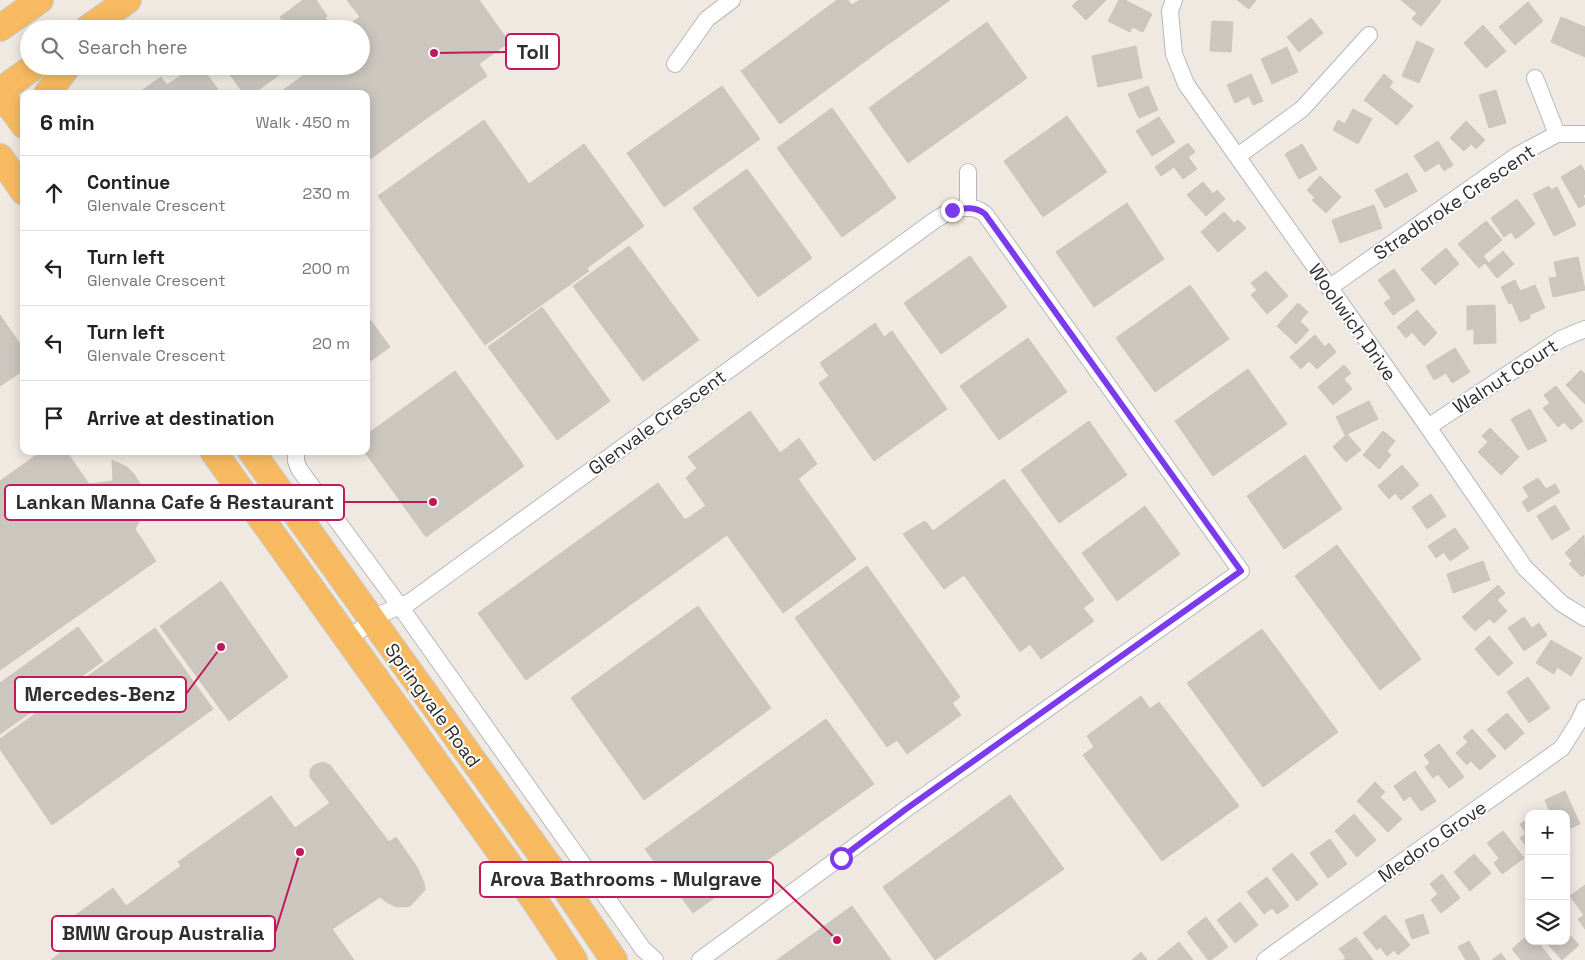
<!DOCTYPE html>
<html lang="en">
<head>
<meta charset="utf-8">
<style>
	body { margin:0; font-family:"Space Grotesk",sans-serif; background:#f6f6f6; color:#222 }
	.controls { position:absolute; right:15px; bottom:15px; display:grid; overflow:hidden; border-radius:10px; box-shadow:0 2px 12px #0003 }
	.controls button { width:45px; height:45px; display:grid; place-items:center; padding:0; border:0; border-bottom:1px solid #e0e0e0; background:#fff; color:#222; font:25px sans-serif }
	.stop { position:absolute; width:15px; height:15px; margin:-11px; border:4px solid #7c3aed; border-radius:50%; background:#fff }
	.stop.end { background:#7c3aed; border-color:#fff; box-shadow:0 1px 5px #0008 }
	.list { margin:0; padding:0; list-style:none }
	h2 { display:flex; justify-content:space-between; align-items:center; height:65px; margin:0; padding:0 20px; font-size:21px }
	h2 small { font-size:16px; font-weight:400; color:#767676 }
	.list li { display:grid; grid-template-columns:32px 1fr auto; gap:15px; align-items:center; box-sizing:border-box; height:75px; padding:0 20px; border-top:1px solid #e0e0e0 }
	.list b { display:block; font-size:19px; white-space:nowrap }
	.list p { margin:0; font-size:16px; white-space:nowrap; color:#767676 }
	.list em { font-size:16px; font-style:normal; color:#767676 }
	.icon { flex:none; width:28px; height:28px; fill:none; stroke:currentColor; stroke-width:2; stroke-linecap:round; stroke-linejoin:round }
	.map { position:relative; flex:none; width:1585px; height:960px; overflow:hidden }
	.search { position:absolute; background:#fff; box-shadow:0 2px 12px #0003; left:20px; top:20px; width:350px; height:55px; display:flex; align-items:center; gap:12px; box-sizing:border-box; padding:0 18px; border-radius:28px; color:#767676; font-size:19px }
	.panel { position:absolute; background:#fff; box-shadow:0 2px 12px #0003; left:20px; top:90px; width:350px; height:365px; border-radius:10px }
	.map>svg:first-child { display:block }
	.building { fill:#cbc7bf; stroke:#cbc5ba }
	.lines { fill:none; stroke-linecap:round; stroke-linejoin:round }
	.minor-casing { stroke:#b4b7c1; stroke-width:18 }
	.trunk-casing { stroke:#c9c9c9; stroke-width:28 }
	.minor { stroke:#fff; stroke-width:16 }
	.trunk { stroke:#f8ba60; stroke-width:26 }
	.route { stroke:#7c3aed; stroke-width:6 }
	.labels { text-anchor:middle; stroke-width:4; stroke-linejoin:round; paint-order:stroke }
	.street-label { font-size:19px; fill:#2e2e2e; stroke:#fff }
	.leader { fill:none; stroke:#c2185b; stroke-width:2 }
	.callout-dot { fill:#c2185b; stroke:#fff; stroke-width:2 }
	.callout { fill:#fff; stroke:#c2185b; stroke-width:2 }
	.callout-label { font-size:20px; text-anchor:middle; font-weight:bold; fill:#2e2e2e }
</style>
</head>
<body>
<div class="map">
<svg width="1585" height="960" viewBox="0 0 1585 960">
	<rect width="100%" height="100%" fill="#efe9e1"/>
	<g class="building">
		<polygon points="303,0 316,0 327,16 325,18 328,22 326,24 329,29 282,29 286,25 280,17"/>
		<polygon points="347,0 479,0 509,42 479,64 487,76 424,120 418,112 416,114 361,34 361,29 357,29 353,22 360,17"/>
		<polygon points="837,0 848,0 883,48 780,124 741,71"/>
		<polygon points="860,0 950,0 883,48 852,5"/>
		<polygon points="1078,0 1106,0 1086,20 1072,6"/>
		<polygon points="1119,0 1125,0 1152,14 1143,32 1132,27 1130,32 1108,21"/>
		<polygon points="1237,0 1256,0 1249,9"/>
		<polygon points="1401,0 1439,0 1441,1 1421,26 1412,19 1417,13"/>
		<polygon points="1528,2 1543,21 1515,45 1499,27"/>
		<polygon points="1561,17 1585,27 1585,57 1551,42"/>
		<polygon points="1311,18 1323,33 1299,52 1287,37"/>
		<polygon points="1212,21 1233,22 1231,52 1210,51"/>
		<polygon points="987,22 1027,78 908,163 869,108"/>
		<polygon points="1483,25 1506,51 1486,68 1464,43"/>
		<polygon points="361,34 416,114 418,112 424,120 366,162 366,94 278,94 316,66 361,66"/>
		<polygon points="1417,41 1434,49 1419,83 1402,76"/>
		<polygon points="1136,46 1142,78 1098,87 1092,56"/>
		<polygon points="1287,47 1298,72 1272,84 1261,59"/>
		<polygon points="178,66 201,66 221,94 137,94 161,77 167,85 183,74"/>
		<polygon points="230,66 291,66 253,94 244,94 226,69"/>
		<polygon points="1251,74 1263,101 1253,105 1249,96 1235,103 1227,85"/>
		<polygon points="1384,74 1393,82 1389,87 1413,106 1397,125 1364,100"/>
		<polygon points="722,86 760,139 664,207 627,153"/>
		<polygon points="1148,86 1158,110 1139,118 1128,94"/>
		<polygon points="1496,90 1506,123 1489,128 1479,95"/>
		<polygon points="832,108 896,198 842,237 777,148"/>
		<polygon points="1353,109 1372,119 1358,144 1333,130 1338,120 1345,124"/>
		<polygon points="1067,116 1107,172 1043,217 1004,161"/>
		<polygon points="1159,117 1175,142 1152,156 1136,131"/>
		<polygon points="484,120 529,184 584,144 644,226 587,268 589,271 485,345 378,196"/>
		<polygon points="1466,121 1485,140 1476,149 1471,144 1464,151 1450,138"/>
		<polygon points="1438,141 1453,165 1444,171 1439,163 1425,172 1414,156"/>
		<polygon points="1188,143 1195,152 1188,157 1197,169 1183,179 1174,167 1161,176 1155,167"/>
		<polygon points="1302,144 1317,169 1299,179 1285,154"/>
		<polygon points="1581,165 1585,172 1585,194 1583,196 1585,199 1585,204 1579,208 1561,177"/>
		<polygon points="747,169 812,258 758,297 693,208"/>
		<polygon points="1407,173 1417,191 1385,208 1375,190"/>
		<polygon points="1320,176 1341,197 1326,213 1312,200 1315,198 1307,190"/>
		<polygon points="1203,182 1213,194 1217,190 1225,199 1206,216 1187,195"/>
		<polygon points="1549,186 1551,190 1557,187 1576,225 1554,236 1533,194"/>
		<polygon points="1517,199 1535,224 1516,239 1511,232 1504,237 1491,218"/>
		<polygon points="1127,203 1164,259 1094,307 1056,252"/>
		<polygon points="1374,205 1382,228 1340,243 1332,220"/>
		<polygon points="1224,212 1234,223 1238,220 1246,228 1218,252 1201,232"/>
		<polygon points="1486,221 1502,240 1483,256 1489,263 1503,251 1514,264 1497,278 1485,263 1479,268 1458,244"/>
		<polygon points="629,246 699,340 643,381 573,286"/>
		<polygon points="1446,248 1459,264 1435,285 1421,269"/>
		<polygon points="970,256 1007,307 941,354 904,303"/>
		<polygon points="1578,257 1585,290 1553,297 1549,278 1557,277 1554,262"/>
		<polygon points="1394,269 1415,300 1393,315 1384,303 1391,298 1378,280"/>
		<polygon points="1266,271 1288,296 1267,314 1251,295 1257,290 1251,283"/>
		<polygon points="1515,280 1520,291 1535,285 1545,308 1529,315 1530,318 1520,322 1512,303 1509,304 1501,287"/>
		<polygon points="1190,285 1229,339 1155,392 1116,338"/>
		<polygon points="1298,303 1308,312 1300,321 1309,330 1296,344 1277,326"/>
		<polygon points="1495,305 1496,343 1474,344 1474,329 1467,330 1467,306"/>
		<polygon points="542,307 610,401 557,440 488,347"/>
		<polygon points="1417,310 1437,333 1424,346 1412,332 1406,338 1397,327"/>
		<polygon points="366,314 390,347 366,364"/>
		<polygon points="0,315 24,350 24,370 0,386"/>
		<polygon points="875,323 884,337 892,331 947,409 874,461 819,383 829,376 820,363"/>
		<polygon points="1315,335 1325,347 1329,343 1336,352 1317,369 1309,361 1301,369 1290,357"/>
		<polygon points="1028,338 1067,392 999,440 960,386"/>
		<polygon points="1455,348 1470,372 1452,383 1446,373 1434,380 1426,366"/>
		<polygon points="1344,365 1351,373 1344,379 1352,389 1333,405 1318,387"/>
		<polygon points="1248,369 1287,424 1213,476 1175,421"/>
		<polygon points="1581,370 1585,374 1585,404 1566,385"/>
		<polygon points="455,371 524,466 426,537 364,451 366,451 366,435"/>
		<polygon points="1556,386 1583,421 1571,430 1564,422 1558,427 1543,408 1550,403 1544,395"/>
		<polygon points="1369,401 1378,419 1345,435 1336,417"/>
		<polygon points="1530,409 1547,441 1528,450 1511,419"/>
		<polygon points="750,411 780,453 799,438 817,464 798,479 856,559 783,613 727,535 526,680 478,613 658,483 685,520 706,506 686,478 697,468 688,457"/>
		<polygon points="1089,421 1127,475 1059,523 1021,470"/>
		<polygon points="1490,428 1519,457 1501,475 1478,452 1488,442 1482,436"/>
		<polygon points="1383,431 1395,441 1387,451 1391,455 1379,469 1363,455"/>
		<polygon points="1347,434 1361,450 1346,462 1333,447"/>
		<polygon points="42,451 66,451 89,484 113,481 112,460 127,467 134,474 143,489 145,497 142,516 135,529 156,561 0,670 0,481"/>
		<polygon points="1305,455 1342,509 1284,549 1247,496"/>
		<polygon points="1402,465 1419,485 1401,500 1395,493 1389,499 1378,486"/>
		<polygon points="1538,478 1546,489 1555,484 1560,492 1528,512 1522,502 1529,497 1523,487"/>
		<polygon points="1004,479 1094,600 1083,608 1094,621 1041,659 1030,644 1020,652 964,575 944,589 903,534 925,521 933,531"/>
		<polygon points="1431,494 1446,516 1427,529 1412,507"/>
		<polygon points="1555,505 1570,529 1552,540 1537,516"/>
		<polygon points="1145,506 1180,554 1117,601 1082,553"/>
		<polygon points="1455,528 1469,548 1450,561 1444,552 1436,558 1428,546"/>
		<polygon points="1584,535 1585,574 1582,577 1569,564 1572,561 1565,553"/>
		<polygon points="1337,545 1421,659 1380,690 1295,576"/>
		<polygon points="1483,561 1490,580 1453,593 1447,574"/>
		<polygon points="867,566 960,697 952,703 961,715 907,754 897,740 887,747 795,618"/>
		<polygon points="221,581 288,677 229,721 160,626"/>
		<polygon points="1498,585 1505,593 1497,600 1507,611 1494,623 1489,619 1475,631 1462,617"/>
		<polygon points="698,606 771,708 644,800 571,698"/>
		<polygon points="1524,617 1532,628 1539,623 1547,635 1524,651 1508,628"/>
		<polygon points="78,627 103,661 0,734 0,683"/>
		<polygon points="155,628 213,709 52,825 0,749 0,739"/>
		<polygon points="1262,629 1338,732 1263,787 1187,683"/>
		<polygon points="1489,636 1513,663 1498,676 1475,649"/>
		<polygon points="1551,640 1582,658 1571,676 1557,667 1554,674 1536,663"/>
		<polygon points="1528,677 1550,708 1529,723 1507,692"/>
		<polygon points="1141,696 1150,709 1159,702 1239,806 1162,861 1083,755 1094,747 1087,736"/>
		<polygon points="1507,713 1524,733 1505,750 1487,730"/>
		<polygon points="826,719 874,784 693,913 645,849"/>
		<polygon points="1472,729 1496,756 1480,770 1471,761 1467,765 1456,753 1468,742 1463,737"/>
		<polygon points="1439,744 1464,777 1449,788 1438,774 1433,778 1425,767 1430,763 1424,755"/>
		<polygon points="323,762 330,765 389,842 396,837 417,867 424,883 425,890 410,906 397,907 388,903 380,897 332,929 354,960 51,960 70,945 58,928 113,888 126,906 181,866 178,862 271,796 295,828 330,803 310,777 310,770 314,765"/>
		<polygon points="1415,771 1436,801 1421,811 1410,796 1404,801 1394,786"/>
		<polygon points="1375,782 1385,792 1380,797 1402,819 1388,832 1357,801"/>
		<polygon points="1565,791 1580,824 1566,830 1566,814 1551,814 1545,800"/>
		<polygon points="1010,795 1064,869 935,960 883,887"/>
		<polygon points="1354,814 1376,840 1357,857 1335,831"/>
		<polygon points="1529,818 1529,850 1520,838 1526,834 1520,824"/>
		<polygon points="1503,831 1524,858 1502,874 1494,863 1499,858 1487,843"/>
		<polygon points="1330,839 1347,864 1328,878 1310,853"/>
		<polygon points="1292,853 1318,884 1297,901 1272,869"/>
		<polygon points="1474,854 1491,873 1470,891 1454,872"/>
		<polygon points="1442,874 1460,898 1441,913 1431,900 1438,894 1430,884"/>
		<polygon points="1267,877 1289,906 1277,914 1272,908 1264,914 1247,892"/>
		<polygon points="1585,885 1585,929 1578,919 1584,915 1570,896"/>
		<polygon points="1240,902 1258,925 1235,943 1217,920"/>
		<polygon points="852,906 891,960 777,960"/>
		<polygon points="1423,914 1429,933 1412,939 1405,920"/>
		<polygon points="1385,915 1410,945 1398,955 1394,950 1387,956 1380,947 1377,950 1363,933"/>
		<polygon points="1206,917 1228,947 1211,960 1208,960 1187,932"/>
		<polygon points="1566,931 1579,945 1562,960 1545,941 1566,941"/>
		<polygon points="1529,934 1529,941 1537,941 1552,960 1521,960 1512,949"/>
		<polygon points="1356,937 1373,960 1343,960 1346,958 1339,949"/>
		<polygon points="1469,941 1480,960 1466,960 1458,947"/>
		<polygon points="1179,942 1193,960 1157,960"/>
		<polygon points="1141,952 1147,960 1132,960"/>
		<polygon points="1501,953 1506,960 1492,960"/>
	</g>
	<g class="lines">
		<defs>
			<g id="minor">
				<polyline points="1174,0 1170,11 1174,54 1186,84 1428,427 1525,568 1561,603 1585,618"/>
				<polyline points="675,64 707,19 732,0"/>
				<polyline points="1535,78 1557,134"/>
				<polyline points="1238,156 1302,109 1369,35"/>
				<polyline points="968,208 968,172"/>
				<polyline points="1329,288 1516,156 1557,134 1585,134"/>
				<polyline points="1428,427 1561,339 1585,329"/>
				<polyline points="296,451 296,461 299,469 399,605 643,949 655,960"/>
				<path d="M348 639 381 614 410 602 935 220C949 211 970 201 985 214L1241 571 906 809 700 960"/>
				<polyline points="1265,960 1562,748 1579,721 1585,708"/>
			</g>
			<g id="trunk">
				<polyline points="0,28 40,0"/>
				<polyline points="87,29 128,0"/>
				<polyline points="0,91 35,66"/>
				<polyline points="0,93 24,125"/>
				<polyline points="47,94 68,66"/>
				<polyline points="0,157 24,192"/>
				<polyline points="213,451 535,901 574,960"/>
				<polyline points="251,451 565,888 614,960"/>
			</g>
		</defs>
		<use href="#minor" class="minor-casing"/>
		<use href="#trunk" class="trunk-casing"/>
		<use href="#minor" class="minor"/>
		<use href="#trunk" class="trunk"/>
	</g>
	<g class="lines">
		<path class="route" d="M841 858 906 809 1241 571 985 214C975 206 964 208 952 210"/>
	</g>
	<g class="labels">
		<g class="street-label">
			<text transform="translate(1454 202) rotate(-34)" y="7">Stradbroke Crescent</text>
			<text transform="translate(1353 322) rotate(55)" y="7">Woolwich Drive</text>
			<text transform="translate(1505 376) rotate(-33)" y="7">Walnut Court</text>
			<text transform="translate(657 422) rotate(-36)" y="7">Glenvale Crescent</text>
			<text transform="translate(433 705) rotate(54)" y="7">Springvale Road</text>
			<text transform="translate(1432 841) rotate(-35)" y="7">Medoro Grove</text>
		</g>
	</g>
	<path class="leader" d="M434 53L506 52M433 502L344 502M221 647L186 694M837 940L773 879M300 852L275 933"/>
	<g class="callout-dot">
		<circle cx="434" cy="53" r="5"/>
		<circle cx="433" cy="502" r="5"/>
		<circle cx="221" cy="647" r="5"/>
		<circle cx="837" cy="940" r="5"/>
		<circle cx="300" cy="852" r="5"/>
	</g>
	<g class="callout">
		<rect x="506" y="34" width="53" height="35" rx="5"/>
		<rect x="5" y="485" width="339" height="35" rx="5"/>
		<rect x="15" y="677" width="171" height="35" rx="5"/>
		<rect x="480" y="862" width="293" height="35" rx="5"/>
		<rect x="52" y="916" width="223" height="35" rx="5"/>
	</g>
	<g class="callout-label">
		<text x="533" y="59">Toll</text>
		<text x="175" y="509">Lankan Manna Cafe &amp; Restaurant</text>
		<text x="100" y="701">Mercedes-Benz</text>
		<text x="626" y="886">Arova Bathrooms - Mulgrave</text>
		<text x="163" y="940">BMW Group Australia</text>
	</g>
</svg>
<div class="controls">
<button>+</button>
<button>−</button>
<button><svg class="icon" aria-label="layers" viewBox="0 0 24 24"><path d="M12 4l9 5-9 5-9-5zM3 14l9 5 9-5"/></svg></button>
</div>
<div class="stop" style="left:841px;top:858px"></div>
<div class="stop end" style="left:952px;top:210px"></div>
<div class="search"><svg class="icon" aria-label="search" viewBox="0 0 24 24"><circle cx="10" cy="10" r="6"/><path d="M15 15l6 6"/></svg>Search here</div>
<section class="panel">
<h2>6 min<small>Walk · 450 m</small></h2>
<ul class="list">
<li><svg class="icon" aria-label="ahead" viewBox="0 0 24 24"><path d="M12 20V5M6 11l6-6 6 6"/></svg><div><b>Continue</b><p>Glenvale Crescent</p></div><em>230 m</em></li>
<li><svg class="icon" aria-label="left" viewBox="0 0 24 24"><path d="M17 20v-9H6M10 6l-5 5 5 5"/></svg><div><b>Turn left</b><p>Glenvale Crescent</p></div><em>200 m</em></li>
<li><svg class="icon" aria-label="left" viewBox="0 0 24 24"><path d="M17 20v-9H6M10 6l-5 5 5 5"/></svg><div><b>Turn left</b><p>Glenvale Crescent</p></div><em>20 m</em></li>
<li><svg class="icon" aria-label="arrive" viewBox="0 0 24 24"><path d="M6 21V4h12l-3 4 3 4H6"/></svg><div><b>Arrive at destination</b></div></li>
</ul>
</section>
</div>
</body>
</html>
